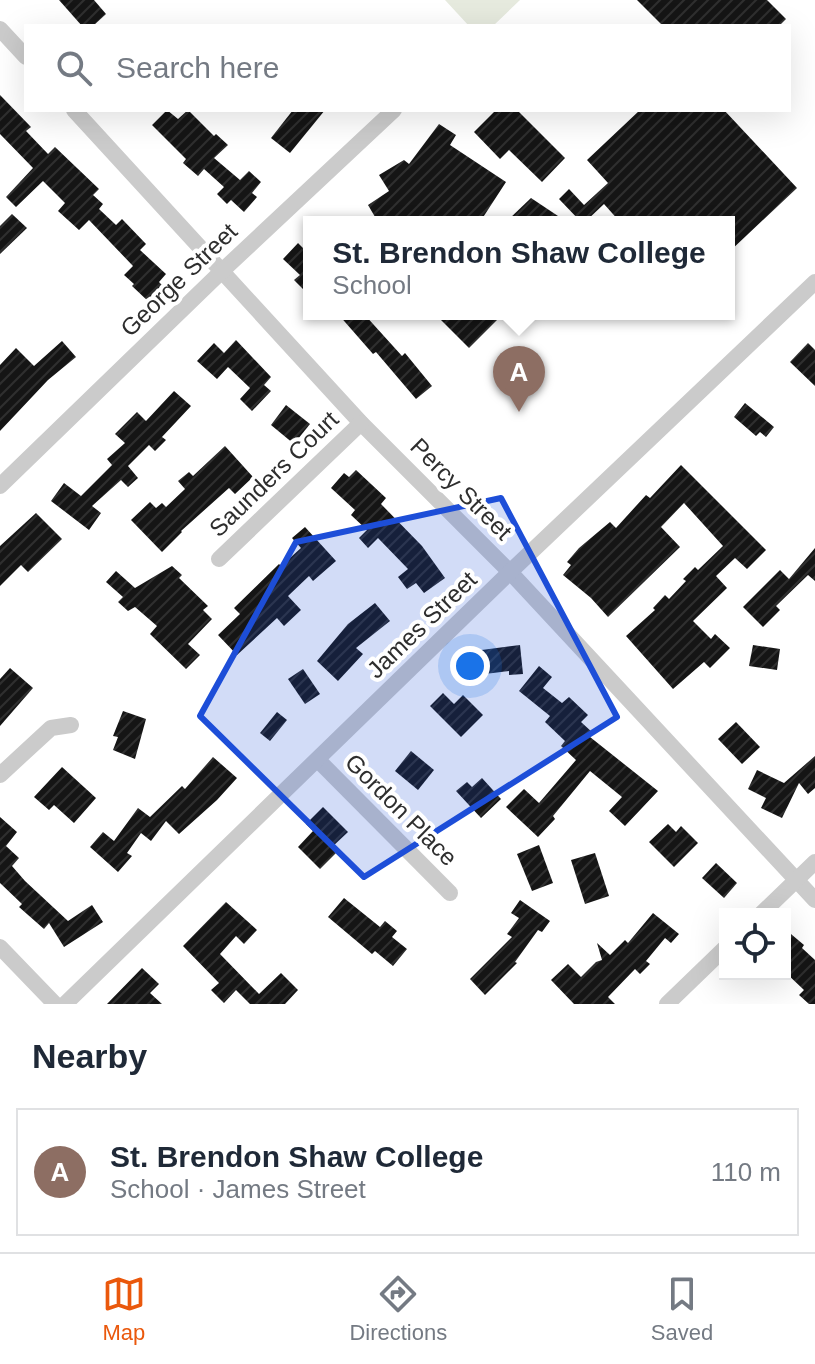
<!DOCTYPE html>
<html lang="en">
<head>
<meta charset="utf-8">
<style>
	body { margin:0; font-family:Arial,sans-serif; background:#f6f6f7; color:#1f2937 }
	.controls { position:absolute; right:24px; bottom:24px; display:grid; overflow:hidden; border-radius:0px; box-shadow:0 8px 32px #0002 }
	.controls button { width:72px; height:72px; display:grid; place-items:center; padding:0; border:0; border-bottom:2px solid #e0e1e3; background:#fff; color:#1f2937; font:40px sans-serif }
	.you { position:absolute; left:470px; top:666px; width:28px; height:28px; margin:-20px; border:6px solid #fff; border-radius:50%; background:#1a73e8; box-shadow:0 0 0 12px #1a73e833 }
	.badge { display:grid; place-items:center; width:52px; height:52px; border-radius:50%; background:#ea580c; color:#fff; font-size:26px; font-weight:700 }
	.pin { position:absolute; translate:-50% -66px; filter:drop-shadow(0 2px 4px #0008) }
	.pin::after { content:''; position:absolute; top:42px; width:28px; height:24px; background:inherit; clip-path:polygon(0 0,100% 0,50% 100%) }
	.popup { position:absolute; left:303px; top:216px; width:432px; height:104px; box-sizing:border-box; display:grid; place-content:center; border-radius:0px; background:#fff; filter:drop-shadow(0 2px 6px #0005); font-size:26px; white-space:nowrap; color:#747a83 }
	.popup b { font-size:30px; color:#1f2937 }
	.popup::after { content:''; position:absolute; left:50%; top:100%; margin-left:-16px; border:16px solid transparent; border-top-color:#fff }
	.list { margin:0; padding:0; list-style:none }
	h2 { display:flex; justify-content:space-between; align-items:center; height:104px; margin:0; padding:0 32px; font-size:34px }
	h2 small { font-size:26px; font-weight:400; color:#747a83 }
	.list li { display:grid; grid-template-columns:52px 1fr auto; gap:24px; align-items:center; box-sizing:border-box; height:128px; margin:0 16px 16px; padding:0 16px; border:2px solid #e0e1e3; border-radius:0px }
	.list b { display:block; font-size:30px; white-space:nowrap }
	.list p { margin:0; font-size:26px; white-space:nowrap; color:#747a83 }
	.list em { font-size:26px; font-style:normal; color:#747a83 }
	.icon { flex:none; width:44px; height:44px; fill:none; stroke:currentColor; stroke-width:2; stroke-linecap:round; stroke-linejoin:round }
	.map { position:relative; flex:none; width:815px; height:1004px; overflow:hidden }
	.search { position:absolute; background:#fff; box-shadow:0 8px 32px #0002; left:24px; right:24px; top:24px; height:88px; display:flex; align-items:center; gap:20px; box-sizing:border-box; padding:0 28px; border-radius:0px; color:#747a83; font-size:30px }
	.sheet { height:248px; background:#fff }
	nav { display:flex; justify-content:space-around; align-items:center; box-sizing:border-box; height:112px; border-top:2px solid #e0e1e3; background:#fff; font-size:22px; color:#747a83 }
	nav a { display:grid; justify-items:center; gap:4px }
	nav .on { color:#ea580c }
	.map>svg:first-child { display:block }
	.grass { fill:#e6eade }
	.building { fill:url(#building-hatch) }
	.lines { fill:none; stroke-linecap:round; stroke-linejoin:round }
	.street { stroke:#cbcbcb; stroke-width:16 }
	.marked { fill:#1d4ed8; fill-opacity:0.2; stroke:#1d4ed8; stroke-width:6; stroke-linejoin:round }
	.labels { text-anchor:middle; stroke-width:8; stroke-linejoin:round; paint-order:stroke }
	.street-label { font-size:24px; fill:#2e2e2e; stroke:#fff }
</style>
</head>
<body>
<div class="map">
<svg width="815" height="1004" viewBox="0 0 815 1004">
	<defs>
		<pattern id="building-hatch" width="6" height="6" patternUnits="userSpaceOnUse" patternTransform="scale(2)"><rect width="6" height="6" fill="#151515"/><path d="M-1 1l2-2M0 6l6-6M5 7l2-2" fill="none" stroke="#2f2f2f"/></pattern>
	</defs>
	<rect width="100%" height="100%" fill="#fff"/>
	<polygon class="grass" points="445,0 520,0 493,26 469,26"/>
	<g class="building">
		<polygon points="59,0 94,0 106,14 93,26 82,26"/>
		<polygon points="637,0 767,0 786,19 779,26 663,26"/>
		<polygon points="0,95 31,127 26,131 48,154 55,147 99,189 93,195 103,204 99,209 116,225 122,219 146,244 140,250 166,274 159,282 164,287 150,303 132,286 134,284 124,275 133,266 89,220 79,230 58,211 65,203 43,181 16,207 6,197 33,168 0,134"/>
		<polygon points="167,110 178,119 188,110 214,136 216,134 228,145 214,158 240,180 249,171 261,182 252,193 257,197 244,212 231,200 227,204 217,194 224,187 204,169 198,176 183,163 186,159 152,125"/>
		<polygon points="293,110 325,110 290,153 271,138"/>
		<polygon points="496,110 517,110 565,158 542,182 509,150 500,159 474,132"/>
		<polygon points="640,110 724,110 797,188 729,252 729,222 620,222 604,204 585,222 581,222 559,199 569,189 584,205 608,183 587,160"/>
		<polygon points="439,124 456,135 450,145 506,182 480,222 439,222 436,217 428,222 378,222 368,205 389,191 379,175 404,160 409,164"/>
		<polygon points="531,198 567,222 506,222"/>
		<polygon points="12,214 27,228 0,254 0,226"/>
		<polygon points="298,243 309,254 309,295 294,280 300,275 283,259"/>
		<polygon points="338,314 364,314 402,356 405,353 432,386 416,399 376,352 373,354"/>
		<polygon points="435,314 503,314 469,348"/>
		<polygon points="236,340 271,377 264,385 271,391 252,411 240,399 250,388 228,367 217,379 197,361 214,343 224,353"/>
		<polygon points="62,341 76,357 48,380 0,431 0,365 16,348 34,366"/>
		<polygon points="808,343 815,350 815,386 790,362"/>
		<polygon points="174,391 191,406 162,437 166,440 155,451 149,445 128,466 138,478 128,487 121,480 92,506 101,513 89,530 51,501 64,483 81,496 112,465 107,459 125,443 115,434 137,412 146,421"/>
		<polygon points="745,403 774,427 766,437 760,432 756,436 734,417"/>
		<polygon points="286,405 310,424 294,444 271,425"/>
		<polygon points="225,446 253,477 235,494 229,488 181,531 182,532 162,552 131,520 150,502 156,508 162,503 166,507 185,489 178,481 189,472 193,476"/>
		<polygon points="681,465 766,550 747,569 735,558 716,576 727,588 693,621 711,639 715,634 730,648 710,668 704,662 673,689 626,636 655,610 653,608 665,595 669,599 686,581 683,579 695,567 698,570 723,546 684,503 661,527 680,547 608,617 591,598 563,575 571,565 567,562 579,548 610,522 616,528 646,495 650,498"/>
		<polygon points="356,470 386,498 381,504 422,546 445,578 424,593 416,583 407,589 398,577 408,569 378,538 368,548 359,538 367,530 351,515 355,510 331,488 344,473 349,477"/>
		<polygon points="36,513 62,539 28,572 21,565 0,586 0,546"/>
		<polygon points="305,527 336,561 313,581 309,576 288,596 301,610 284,626 277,618 237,655 218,635 240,614 234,608 279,564 281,566 301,548 292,538"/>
		<polygon points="815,548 815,581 808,575 776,606 780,610 763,627 743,607 780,570 789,579"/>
		<polygon points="172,566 182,575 179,578 208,606 203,610 212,619 188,644 200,655 186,669 150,634 157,626 135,607 128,611 118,602 123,597 106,582 116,571 135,588"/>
		<polygon points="375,603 390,621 356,648 363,654 338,681 317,661 348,624"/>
		<polygon points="520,645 523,674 509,675 509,671 477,675 474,651"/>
		<polygon points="753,645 780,649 777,670 749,666"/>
		<polygon points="539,666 552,677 543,688 562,703 569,697 588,715 581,722 593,733 590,737 658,791 625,826 609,811 622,797 590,771 553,816 555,819 538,837 506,807 524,789 539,803 576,760 561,746 565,741 545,722 550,716 519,691"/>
		<polygon points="10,668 33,688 0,726 0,679"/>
		<polygon points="303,669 320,694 305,704 288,679"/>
		<polygon points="443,693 454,704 463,695 483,715 461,737 430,706"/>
		<polygon points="123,711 146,719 135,759 113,750 118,737 113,736"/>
		<polygon points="277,712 287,720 270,741 260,733"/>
		<polygon points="736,722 760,747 742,764 718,739"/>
		<polygon points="411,751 434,770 418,790 395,771"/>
		<polygon points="815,756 815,788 808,794 799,783 782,818 761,808 766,798 748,789 757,770 784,783"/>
		<polygon points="213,757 237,778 217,800 179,834 166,821 151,841 141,833 127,853 132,856 118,872 90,847 103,832 114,841 138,808 150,817 182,786 185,789"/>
		<polygon points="62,767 96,798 74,823 54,805 49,810 34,797"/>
		<polygon points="482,778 501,799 481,818 456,791 467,782 472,787"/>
		<polygon points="323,807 348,832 331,848 336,853 320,869 298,847 313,831 306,824"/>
		<polygon points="0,817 17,832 6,846 19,858 12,866 25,881 68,921 92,905 103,922 64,947 49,923 44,929 19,907 22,904 0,883"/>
		<polygon points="668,824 676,832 681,826 698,843 674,867 649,842"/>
		<polygon points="539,845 553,883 532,891 517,854"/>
		<polygon points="595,853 609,896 585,904 571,860"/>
		<polygon points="716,863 737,883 724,898 702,878"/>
		<polygon points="344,898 380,927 385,921 397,931 392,937 407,949 393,966 375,951 372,954 328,917"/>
		<polygon points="520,900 550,921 542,932 538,930 515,962 517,963 485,995 470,979 512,937 507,934 519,918 511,913"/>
		<polygon points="226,902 257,930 244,944 236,936 220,954 259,994 281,973 298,990 285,1004 250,1004 236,990 224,1003 211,990 219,983 183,946"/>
		<polygon points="653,913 679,934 671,943 665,938 646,961 650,964 640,974 635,969 608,997 615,1004 574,1004 551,980 568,964 581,977 596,962 602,960 597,943 610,955 625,940 628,943"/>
		<polygon points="785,929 804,945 802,948 815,960 815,1004 809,1004 799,995 804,990 785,972"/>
		<polygon points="142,968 159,984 150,993 162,1004 107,1004"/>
	</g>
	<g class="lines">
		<g class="street">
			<polyline points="0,29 26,57"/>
			<polyline points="74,110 361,423 510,572 815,900"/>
			<polyline points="0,486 222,271 394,110"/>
			<polyline points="219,559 361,423"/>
			<polyline points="318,760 450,893"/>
			<polyline points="0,775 51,728 71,725"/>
			<polyline points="761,914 815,862"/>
			<polyline points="0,947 55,1004"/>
			<polyline points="65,1004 510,572 815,282"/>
			<polyline points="667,1004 725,948"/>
		</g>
	</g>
	<path class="marked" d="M501 498 617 717 364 877 200 716 296 542Z"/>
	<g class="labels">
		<g class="street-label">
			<text transform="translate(179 280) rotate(-44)" y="8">George Street</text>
			<text transform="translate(274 474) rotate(-44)" y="8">Saunders Court</text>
			<text transform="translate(461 489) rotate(45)" y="8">Percy Street</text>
			<text transform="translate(422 625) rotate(-44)" y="8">James Street</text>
			<text transform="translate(401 810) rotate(45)" y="8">Gordon Place</text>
		</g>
	</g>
</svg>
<div class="controls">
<button><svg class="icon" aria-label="locate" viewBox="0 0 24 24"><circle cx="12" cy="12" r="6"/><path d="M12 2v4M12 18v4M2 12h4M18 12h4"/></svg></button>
</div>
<div class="you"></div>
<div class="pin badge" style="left:519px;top:412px;background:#8d6e63">A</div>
<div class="popup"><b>St. Brendon Shaw College</b>School</div>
<div class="search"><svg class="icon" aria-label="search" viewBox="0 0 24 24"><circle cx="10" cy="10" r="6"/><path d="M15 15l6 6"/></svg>Search here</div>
</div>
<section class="sheet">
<h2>Nearby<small></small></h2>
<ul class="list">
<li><span class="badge" style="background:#8d6e63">A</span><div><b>St. Brendon Shaw College</b><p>School · James Street</p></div><em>110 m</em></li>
</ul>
</section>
<nav>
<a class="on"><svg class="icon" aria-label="map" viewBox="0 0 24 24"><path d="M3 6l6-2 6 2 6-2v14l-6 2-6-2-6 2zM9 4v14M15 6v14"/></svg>Map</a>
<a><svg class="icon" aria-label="directions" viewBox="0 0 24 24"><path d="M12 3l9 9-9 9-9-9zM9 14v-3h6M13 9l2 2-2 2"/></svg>Directions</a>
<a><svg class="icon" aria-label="saved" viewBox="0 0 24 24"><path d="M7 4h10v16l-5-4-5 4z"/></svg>Saved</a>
</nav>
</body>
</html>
